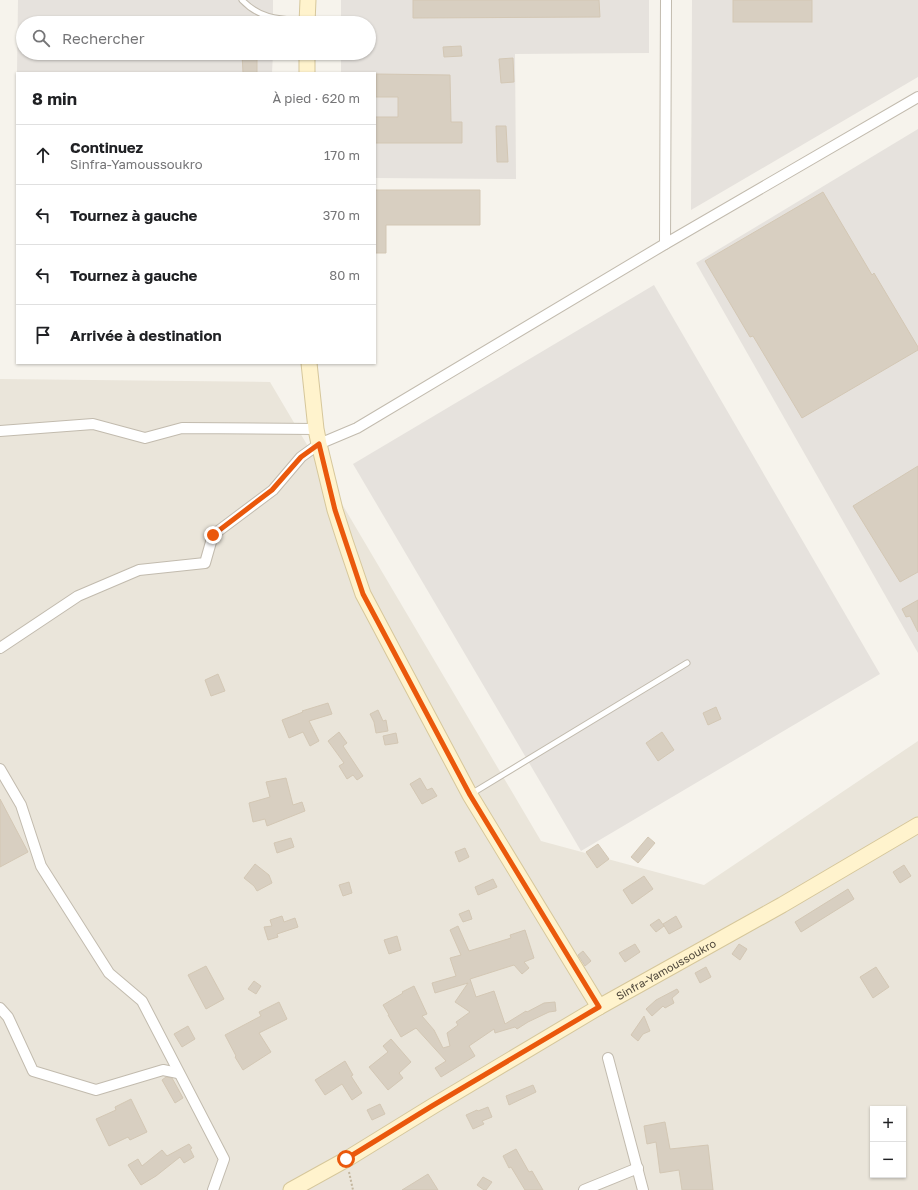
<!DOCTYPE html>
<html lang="fr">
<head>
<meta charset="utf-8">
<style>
	body { margin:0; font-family:"Golos Text",sans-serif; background:#f6f6f6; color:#202124 }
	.controls { position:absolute; right:12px; bottom:12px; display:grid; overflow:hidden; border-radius:0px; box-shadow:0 1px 3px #0004 }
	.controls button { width:36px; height:36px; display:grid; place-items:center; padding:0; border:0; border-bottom:1px solid #e0e0e0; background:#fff; color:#202124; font:20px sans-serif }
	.stop { position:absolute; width:12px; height:12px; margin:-9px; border:3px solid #ea580c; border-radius:50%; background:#fff }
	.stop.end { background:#ea580c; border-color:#fff; box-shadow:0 1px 4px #0008 }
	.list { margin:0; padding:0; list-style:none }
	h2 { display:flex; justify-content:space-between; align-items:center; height:52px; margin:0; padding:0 16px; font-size:17px }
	h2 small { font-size:13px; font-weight:400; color:#757577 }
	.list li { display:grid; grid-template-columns:26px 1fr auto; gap:12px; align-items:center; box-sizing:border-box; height:60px; padding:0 16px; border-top:1px solid #e0e0e0 }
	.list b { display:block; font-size:15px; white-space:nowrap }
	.list p { margin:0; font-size:13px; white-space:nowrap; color:#757577 }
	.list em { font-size:13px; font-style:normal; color:#757577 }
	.icon { flex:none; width:22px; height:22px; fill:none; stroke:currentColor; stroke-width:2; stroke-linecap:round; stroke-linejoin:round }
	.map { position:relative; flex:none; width:918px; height:1190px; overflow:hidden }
	.search { position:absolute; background:#fff; box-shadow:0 1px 3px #0004; left:16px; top:16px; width:360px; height:44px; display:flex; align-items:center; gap:10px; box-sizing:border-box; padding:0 14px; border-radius:22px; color:#757577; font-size:15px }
	.panel { position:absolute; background:#fff; box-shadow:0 1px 3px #0004; left:16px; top:72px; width:360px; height:292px; border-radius:0px }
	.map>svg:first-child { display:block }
	.residential { fill:#eae5da; fill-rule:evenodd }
	.industrial { fill:#e6e2dd }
	.building { fill:#d8cfc1; stroke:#d3c7b4 }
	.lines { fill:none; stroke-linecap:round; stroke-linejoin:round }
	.lane-casing { stroke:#c2bbae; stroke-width:7 }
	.street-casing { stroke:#c2bbae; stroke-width:12 }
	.secondary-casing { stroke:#d6c79b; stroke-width:17 }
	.path { stroke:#c4b79f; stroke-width:2; stroke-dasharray:2 2; stroke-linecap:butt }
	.lane { stroke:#fff; stroke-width:5 }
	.street { stroke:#fff; stroke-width:10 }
	.secondary { stroke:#fff3cd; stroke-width:15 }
	.route { stroke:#ea580c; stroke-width:5 }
	.labels { text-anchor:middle; stroke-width:4; stroke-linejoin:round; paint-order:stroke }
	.street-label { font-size:11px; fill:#4b4439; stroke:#fff }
</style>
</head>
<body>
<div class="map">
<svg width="918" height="1190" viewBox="0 0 918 1190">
	<rect width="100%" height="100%" fill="#f6f3ec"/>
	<path class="residential" d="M0 379 270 382 541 841 704 885 918 741V1190H0ZM873 1109H903V1175H873Z"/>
	<g class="industrial">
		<polygon points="18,0 273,0 273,23 23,23 23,53 273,53 272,73 92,73 17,72"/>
		<polygon points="341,0 649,0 649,53 515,54 516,179 375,178 375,73 341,73 341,53 369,53 369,23 341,23"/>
		<polygon points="692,0 918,0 918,77 691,210"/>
		<polygon points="918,129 918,653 696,263"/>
		<polygon points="654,285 880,674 581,851 353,464"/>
	</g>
	<g class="building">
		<polygon points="413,0 599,0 600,17 413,18"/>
		<rect x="733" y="0" width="79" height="22"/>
		<polygon points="461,46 462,56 444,57 443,47"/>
		<polygon points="242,53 257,53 257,73 243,73"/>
		<polygon points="513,58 514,82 501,83 499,59"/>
		<polygon points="376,74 450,75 451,122 462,122 462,143 375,143 375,117 398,117 398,97 376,97"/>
		<polygon points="496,126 506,126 508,162 497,162"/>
		<polygon points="375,190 480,190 480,225 386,225 386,253 375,253"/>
		<polygon points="823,192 872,275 874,273 918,347 918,350 802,418 753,336 750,337 705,261"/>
		<polygon points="918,466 918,572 900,582 853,506"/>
		<polygon points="918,600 918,632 910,616 906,617 902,609"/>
		<polygon points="218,674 225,691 211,696 205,680"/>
		<polygon points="328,703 332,714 309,721 319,741 310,746 303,732 289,738 282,720 303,712 302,711"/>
		<polygon points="716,707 721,719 708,725 703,713"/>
		<polygon points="378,710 383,721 386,720 388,731 376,733 374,722 370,714"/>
		<polygon points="339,732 347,743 343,746 363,776 357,780 353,775 347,779 339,766 344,763 328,741"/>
		<polygon points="662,732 674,750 658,761 646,743"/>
		<polygon points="396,733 398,743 385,745 383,736"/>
		<polygon points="286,778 293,805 302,802 305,811 267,826 265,819 253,822 249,803 270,797 266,782"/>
		<polygon points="420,778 427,790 432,788 437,796 422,804 410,784"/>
		<polygon points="0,799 28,852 0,867"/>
		<polygon points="648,837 655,843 638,863 631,857"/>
		<polygon points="291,838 294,847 277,853 274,843"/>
		<polygon points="598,844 609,859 597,868 586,852"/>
		<polygon points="465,848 469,857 459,862 455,852"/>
		<polygon points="255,864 269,875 272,883 257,891 254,886 244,878"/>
		<polygon points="904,865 911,876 900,883 893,872"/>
		<polygon points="644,876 653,889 632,904 623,890"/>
		<polygon points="493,879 497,887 478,895 475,887"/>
		<polygon points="349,882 352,893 343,896 339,885"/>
		<polygon points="848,889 854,899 801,932 795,922"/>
		<polygon points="469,910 472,919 463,922 459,914"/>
		<polygon points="282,916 284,922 295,918 298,927 277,934 278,937 268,940 264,927 272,926 270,920"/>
		<polygon points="676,916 682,927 669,934 663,924"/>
		<polygon points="659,919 664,926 656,932 650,925"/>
		<polygon points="458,926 469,951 511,938 510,935 525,930 534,958 524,962 529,968 522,974 514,965 470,979 476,997 494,991 505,1024 526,1011 527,1012 544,1003 555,1002 556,1011 549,1012 528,1022 517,1029 515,1027 495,1033 494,1029 469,1046 475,1056 441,1077 435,1068 446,1061 416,1028 401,1037 388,1015 389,1015 383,1005 403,993 402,992 414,986 427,1014 422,1016 434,1030 443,1048 450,1046 447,1033 458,1025 456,1022 470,1012 455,1002 468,983 435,993 432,983 456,976 450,958 461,955 450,930"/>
		<polygon points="397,936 401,950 389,954 384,940"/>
		<polygon points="635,944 640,952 625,962 619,953"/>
		<polygon points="739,944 747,949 740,960 732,954"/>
		<polygon points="583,951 591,961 585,966 578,955"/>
		<polygon points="206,966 224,999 206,1009 188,975"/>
		<polygon points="706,967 711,977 700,983 695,973"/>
		<polygon points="876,967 889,987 873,998 860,977"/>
		<polygon points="254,981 261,986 256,994 248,989"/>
		<polygon points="677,989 679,992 672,998 674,1003 665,1008 663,1006 652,1016 646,1009 656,1000"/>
		<polygon points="279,1002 287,1019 259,1033 271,1052 243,1070 235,1057 236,1056 225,1035 261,1016 259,1012"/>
		<polygon points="644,1016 650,1031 643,1034 638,1041 631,1035"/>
		<polygon points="188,1026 195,1039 182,1047 174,1034"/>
		<polygon points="391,1039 411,1062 399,1073 403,1078 388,1090 369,1067 388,1052 383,1046"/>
		<polygon points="345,1061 353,1075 351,1076 362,1093 352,1100 342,1084 325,1095 315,1080"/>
		<polygon points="166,1077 172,1078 183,1098 175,1103 162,1080"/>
		<polygon points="533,1085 536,1092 509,1105 506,1096"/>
		<polygon points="131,1099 147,1132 130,1140 128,1137 109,1146 96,1119 116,1110 115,1107"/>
		<polygon points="380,1104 385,1114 372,1120 367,1110"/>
		<polygon points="488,1107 492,1117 482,1121 484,1124 473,1129 466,1115 477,1110 478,1111"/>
		<polygon points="665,1122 670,1149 708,1145 713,1190 682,1190 679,1170 660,1173 656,1142 647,1144 644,1126"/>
		<polygon points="189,1144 192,1148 190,1149 194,1157 184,1163 180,1157 156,1176 141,1185 128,1165 138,1159 142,1166 162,1150 167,1156"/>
		<polygon points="516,1149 529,1172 532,1171 543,1190 525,1190 511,1167 509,1168 503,1156"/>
		<polygon points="428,1174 438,1190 402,1190"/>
		<polygon points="483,1177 492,1182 486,1190 484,1190 477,1185"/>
	</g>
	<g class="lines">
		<defs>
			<g id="lane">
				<path d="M242 0C261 20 281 19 306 21"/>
				<polyline points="471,794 687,663"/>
			</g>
			<g id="street">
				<polyline points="665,244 666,0"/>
				<polyline points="0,431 93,424 145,438 182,428 316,429"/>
				<polyline points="0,648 78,596 139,570 205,563 213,535 273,490 301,457 319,444 357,428 665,244 918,97"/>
				<polyline points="0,769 21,805 41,866 109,973 142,1001 224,1159 213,1190"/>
				<polyline points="0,1008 8,1017 33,1071 96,1090 163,1070 178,1073"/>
				<polyline points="608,1058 643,1190"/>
				<polyline points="584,1190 638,1168"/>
			</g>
			<g id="secondary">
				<polyline points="307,23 308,0"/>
				<polyline points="307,73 307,53"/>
				<polyline points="309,363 316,429 319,444 335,510 345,541 363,594 470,795 599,1007"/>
				<path id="s1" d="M291 1190 347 1159 433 1106 599 1007 782 905 918 825"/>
			</g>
		</defs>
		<use href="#lane" class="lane-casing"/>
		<use href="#street" class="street-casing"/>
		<use href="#secondary" class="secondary-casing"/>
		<polyline class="path" points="349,1172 353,1190"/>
		<use href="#lane" class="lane"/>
		<use href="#street" class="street"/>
		<use href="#secondary" class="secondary"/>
	</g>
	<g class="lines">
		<polyline class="route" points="213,535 272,490 301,457 319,444 335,510 363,594 470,795 599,1007 432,1106 346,1159"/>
	</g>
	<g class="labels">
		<g class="street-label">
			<text dy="4" stroke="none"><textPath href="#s1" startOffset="435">Sinfra-Yamoussoukro</textPath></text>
		</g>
	</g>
</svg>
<div class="controls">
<button>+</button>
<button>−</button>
</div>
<div class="stop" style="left:346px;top:1159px"></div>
<div class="stop end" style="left:213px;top:535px"></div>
<div class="search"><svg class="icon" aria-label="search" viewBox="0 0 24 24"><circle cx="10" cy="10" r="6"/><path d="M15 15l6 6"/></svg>Rechercher</div>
<section class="panel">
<h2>8 min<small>À pied · 620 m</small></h2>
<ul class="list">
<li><svg class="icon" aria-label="ahead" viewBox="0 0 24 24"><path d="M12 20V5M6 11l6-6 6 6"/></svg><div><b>Continuez</b><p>Sinfra-Yamoussoukro</p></div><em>170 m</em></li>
<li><svg class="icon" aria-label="left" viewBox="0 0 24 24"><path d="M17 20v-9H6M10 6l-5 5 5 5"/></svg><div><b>Tournez à gauche</b></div><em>370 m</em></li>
<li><svg class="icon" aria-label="left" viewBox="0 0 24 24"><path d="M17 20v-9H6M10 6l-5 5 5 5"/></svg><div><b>Tournez à gauche</b></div><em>80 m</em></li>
<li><svg class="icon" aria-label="arrive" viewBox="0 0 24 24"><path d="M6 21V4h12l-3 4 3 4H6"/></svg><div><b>Arrivée à destination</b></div></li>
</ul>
</section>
</div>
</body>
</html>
